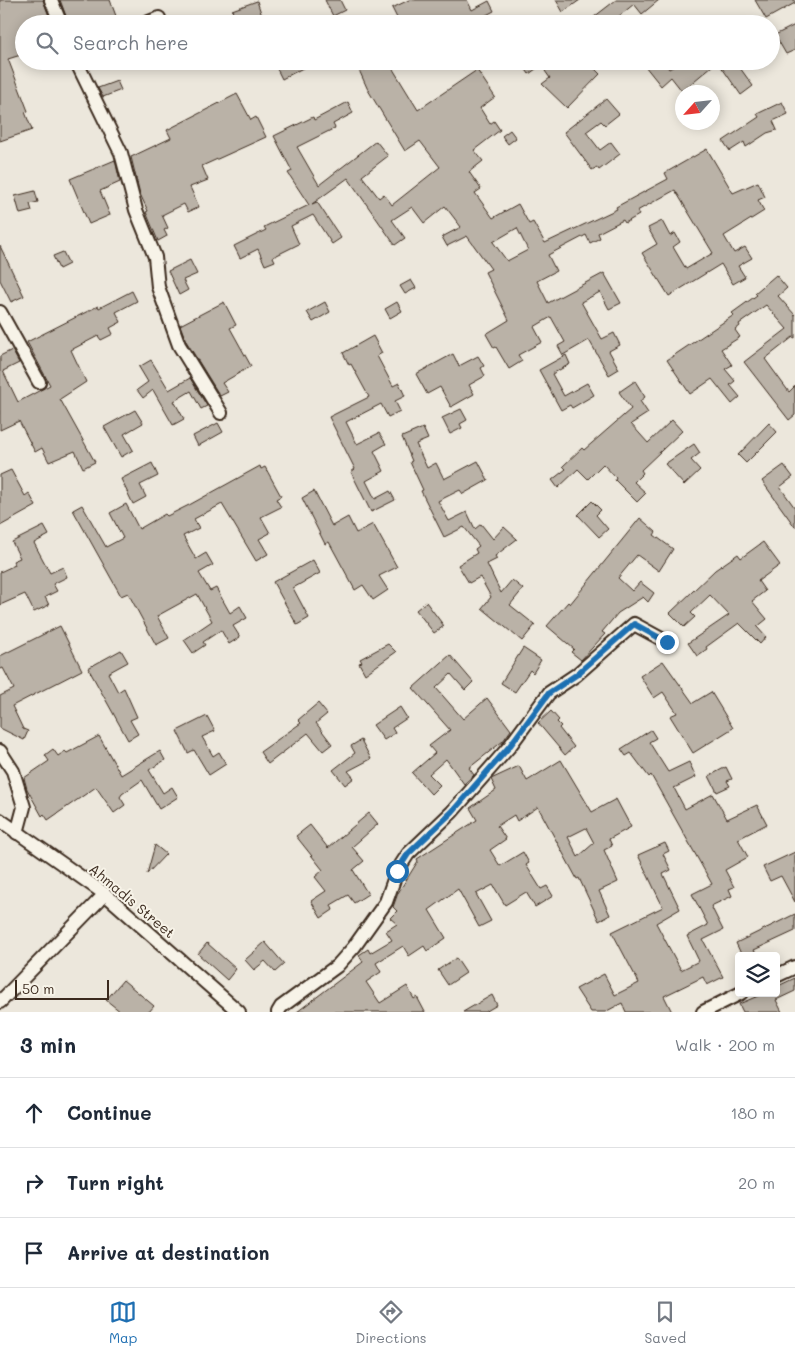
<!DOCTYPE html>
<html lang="en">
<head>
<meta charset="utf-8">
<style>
	body { margin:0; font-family:Mali,sans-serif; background:#f6f6f7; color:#1f2937 }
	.controls { position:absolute; right:15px; bottom:15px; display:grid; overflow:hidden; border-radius:5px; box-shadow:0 2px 12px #0003 }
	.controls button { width:45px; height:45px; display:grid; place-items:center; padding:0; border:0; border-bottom:1px solid #e0e1e3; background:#fff; color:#1f2937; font:25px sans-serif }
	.compass { position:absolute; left:675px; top:85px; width:45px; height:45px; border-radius:50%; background:#fff; box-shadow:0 2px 12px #0003; rotate:243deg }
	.scale { position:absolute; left:15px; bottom:12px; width:94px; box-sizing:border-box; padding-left:5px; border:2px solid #3b2a1e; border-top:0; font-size:14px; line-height:18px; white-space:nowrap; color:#3b2a1e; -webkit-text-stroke:4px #f7f3e8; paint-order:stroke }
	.stop { position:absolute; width:15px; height:15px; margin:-11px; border:4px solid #1f6fb2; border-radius:50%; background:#fff }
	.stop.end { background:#1f6fb2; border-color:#fff; box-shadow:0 1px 5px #0008 }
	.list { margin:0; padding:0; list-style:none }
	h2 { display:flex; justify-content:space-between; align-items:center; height:65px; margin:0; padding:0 20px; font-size:21px }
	h2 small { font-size:16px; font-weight:400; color:#747a83 }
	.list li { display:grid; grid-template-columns:32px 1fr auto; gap:15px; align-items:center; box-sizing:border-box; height:70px; padding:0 20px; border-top:1px solid #e0e1e3 }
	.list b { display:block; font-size:19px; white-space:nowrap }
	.list em { font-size:16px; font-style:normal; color:#747a83 }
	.icon { flex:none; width:28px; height:28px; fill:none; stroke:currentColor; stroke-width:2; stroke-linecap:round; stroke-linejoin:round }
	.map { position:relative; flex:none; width:795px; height:1012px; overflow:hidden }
	.search { position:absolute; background:#fff; box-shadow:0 2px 12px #0003; left:15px; right:15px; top:15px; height:55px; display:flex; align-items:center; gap:12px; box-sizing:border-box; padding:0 18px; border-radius:28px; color:#747a83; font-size:19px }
	.sheet { height:275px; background:#fff }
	nav { display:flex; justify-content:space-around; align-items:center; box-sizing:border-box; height:70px; border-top:1px solid #e0e1e3; background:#fff; font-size:14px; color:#747a83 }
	nav a { display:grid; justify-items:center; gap:2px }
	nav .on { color:#1f6fb2 }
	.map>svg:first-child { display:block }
	.building { fill:#bab2a7; stroke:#3b2a1e; fill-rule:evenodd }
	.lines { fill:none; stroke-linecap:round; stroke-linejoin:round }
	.minor-casing { stroke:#3b2a1e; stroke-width:16 }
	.minor { stroke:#f7f3e8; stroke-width:12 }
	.route { stroke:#1f6fb2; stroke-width:6 }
	.labels { text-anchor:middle; stroke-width:4; stroke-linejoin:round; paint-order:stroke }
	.street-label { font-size:14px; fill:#3b2a1e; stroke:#f7f3e8 }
</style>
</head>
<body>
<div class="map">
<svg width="795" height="1012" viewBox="0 0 795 1012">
	<rect width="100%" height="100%" fill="#ece7dc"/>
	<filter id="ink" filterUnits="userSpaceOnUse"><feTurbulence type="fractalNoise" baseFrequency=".02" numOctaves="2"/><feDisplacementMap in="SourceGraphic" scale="10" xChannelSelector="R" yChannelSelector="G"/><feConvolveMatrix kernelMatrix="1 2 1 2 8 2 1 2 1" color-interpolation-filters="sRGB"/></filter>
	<g filter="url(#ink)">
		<g class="building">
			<polygon points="0,0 43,0 52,24 24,24 24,54 8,59 28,111 25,112 32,130 0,141"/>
			<polygon points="60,0 110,0 119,24 69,24"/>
			<polygon points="325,0 340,0 345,10 333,16"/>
			<polygon points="409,0 467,0 472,10 489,1 494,11 469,24 400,24 392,8"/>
			<polygon points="556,0 580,0 563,12"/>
			<polygon points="616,0 659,0 642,14 634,4 618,17 623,24 599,24 594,17"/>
			<polygon points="755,0 795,0 795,3 766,19"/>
			<polygon points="257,1 263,19 249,24 237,24 232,10"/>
			<polygon points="795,25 795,50 786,54 775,35"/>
			<polygon points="273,61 316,61 282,79"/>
			<path d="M355 61H388L418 110 477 70 495 97 480 108 490 124 494 121 500 130 474 150 483 161 469 172 481 189 475 193 493 218 518 204 529 224 533 222 545 243 617 209 616 207 668 179 665 173 707 149 733 193 758 182 765 197 758 200 764 211 724 236 734 253 745 247 752 258 738 266 745 277 733 284 721 264 669 296 642 253 657 244 648 228 662 221 670 236 675 233 680 242 673 247 686 269 713 253 675 190 637 211 639 215 625 223 623 220 598 233 600 238 590 243 586 235 548 255 556 271 537 281 548 303 604 273 621 303 609 309 600 292 581 302 602 339 614 333 620 345 609 351 619 369 609 375 589 340 563 355 558 346 565 342 551 317 534 327 542 342 518 355 522 361 509 369 496 347 494 348 486 334 509 320 485 272 491 269 467 236 447 246 442 237 461 227 445 206 424 223 412 207 392 220 405 238 395 245 348 178 312 204 317 202 341 238 332 244 313 215 291 226 299 244 273 257 275 261 265 265 258 249 240 258 234 246 266 230 264 227 309 205 288 173 292 171 274 136 313 117 314 120 348 102 353 113 333 124 335 128 297 147 319 185 376 141 388 156 362 176 379 198 384 194 392 205 440 167 420 141 405 151 368 90ZM517 228 528 250 507 261 493 242Z"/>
			<polygon points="520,61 547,61 529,74"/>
			<polygon points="555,61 587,61 600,74 567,108 542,84 550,78 545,71"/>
			<polygon points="641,61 663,61 669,69 683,61 718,61 682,91 671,77 661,86"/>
			<polygon points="726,61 735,61 753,86 741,95 720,65"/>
			<polygon points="117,81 121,90 103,97 98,88"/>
			<polygon points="237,94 251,120 256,117 266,137 202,166 208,180 190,187 199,207 188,212 184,204 162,215 168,228 164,230 167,236 158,241 146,212 148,211 140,194 131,157 171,138 167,130"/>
			<polygon points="606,99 619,114 605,125 601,121 586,132 600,150 611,142 620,154 599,170 597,167 592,170 564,132"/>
			<polygon points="782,102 788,114 773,121 777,130 767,133 746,147 744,142 730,151 723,141 759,117 757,114"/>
			<polygon points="510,130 516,138 508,144 502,136"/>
			<polygon points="115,160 120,182 100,191 110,215 89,224 70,179"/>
			<polygon points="35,191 38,202 30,204 32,211 20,214 15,196"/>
			<polygon points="0,246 24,296 11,302 0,280"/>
			<polygon points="63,252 69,264 59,269 53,256"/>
			<polygon points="190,260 197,274 183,280 188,290 179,295 168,271"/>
			<polygon points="776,275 787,288 778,296 795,315 795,338 793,337 765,359 789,392 795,386 795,415 789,420 744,362 787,329 766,305 739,324 740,326 735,330 740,337 721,349 732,365 725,369 735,381 730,385 740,397 732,404 712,379 690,394 667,360 734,315 732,313 757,295 755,293"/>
			<polygon points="411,280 416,288 405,294 400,286"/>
			<polygon points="132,291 137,301 116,312 121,322 110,328 113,334 101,340 98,336 71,350 86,382 60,399 95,462 83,468 75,451 49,462 42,448 35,452 19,421 0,430 0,356 12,350 19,363 3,371 18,402 50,385 27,342 98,306 99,308"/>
			<polygon points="224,302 236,325 230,328 251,366 222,383 228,392 220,396 186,341 180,325"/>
			<polygon points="325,302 330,312 313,322 307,312"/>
			<polygon points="397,302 402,311 390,318 385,309"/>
			<polygon points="373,336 382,353 377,356 393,386 399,383 405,396 395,401 400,411 388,417 381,404 346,422 357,444 379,433 386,444 374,451 384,471 366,481 375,499 390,491 395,500 371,512 351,472 355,469 329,417 369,397 351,364 349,365 343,353"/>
			<polygon points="453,354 459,366 478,356 484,366 481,368 485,376 469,385 474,394 451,407 440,387 427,394 416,374"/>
			<polygon points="566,355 570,364 552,374 564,396 587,383 594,395 572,408 570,405 561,410 539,370"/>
			<polygon points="151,360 169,390 190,378 207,406 201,409 191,391 174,401 184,419 173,425 153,390 143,398 137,390 148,382 139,367"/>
			<polygon points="635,381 645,397 640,401 648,413 631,424 648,443 672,420 682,431 641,470 643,473 634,482 646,493 637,502 615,480 616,478 603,464 588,479 578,469 558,488 552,480 566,469 563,466 582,448 584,450 631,409 619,392"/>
			<polygon points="461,409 467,420 460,424 462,428 450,434 442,418"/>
			<polygon points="135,410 143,423 124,434 133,450 121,457 104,427"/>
			<polygon points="218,423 223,432 198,446 193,436"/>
			<polygon points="769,423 777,432 746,463 738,455"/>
			<polygon points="423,428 428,439 416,444 427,468 436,463 444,479 478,461 488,480 463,494 460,490 438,501 449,521 467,512 475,529 481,524 493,539 504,527 517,539 495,556 497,559 487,564 501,593 512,580 523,589 510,605 535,625 522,641 482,608 491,597 480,577 469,583 458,565 477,553 475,549 479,546 464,527 444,537 421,491 423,490 410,462 412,461 402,437"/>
			<polygon points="694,444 700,453 691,460 700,470 684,485 665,464"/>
			<polygon points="152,463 158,476 140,485 146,497 133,504 121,479"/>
			<polygon points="784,465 793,477 780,487 795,508 795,527 762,481"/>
			<polygon points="260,466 261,469 265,467 281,496 276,499 281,507 261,517 270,533 259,539 268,554 256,561 222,504 194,519 199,528 183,536 196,559 206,553 213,565 199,573 210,591 216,588 230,613 240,606 247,618 233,626 240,637 229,644 221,630 203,642 205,645 193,653 184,640 212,621 197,594 157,616 169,638 156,645 128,593 121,596 73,510 82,505 106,547 123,538 110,513 126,504 139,529 165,514 167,516 191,504"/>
			<polygon points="11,470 25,496 29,493 36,506 0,526 0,475"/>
			<polygon points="314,491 332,526 348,517 356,533 373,524 397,567 379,576 388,590 373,600 363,585 355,590 329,542 325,544 302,498"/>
			<polygon points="592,501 601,510 596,515 608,529 599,537 578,515"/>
			<polygon points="640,518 656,532 654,535 673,549 659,571 637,555 618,578 632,591 640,582 654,593 648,602 643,597 618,613 602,632 605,634 581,660 571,652 574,649 547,626 568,602 570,604"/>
			<polygon points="44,526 49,535 34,543 50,573 63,567 67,577 53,584 57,591 45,597 49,605 34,612 25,594 0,605 0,572 15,565 13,561 20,558 12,542"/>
			<polygon points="763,542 780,565 758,581 765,591 752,601 767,619 757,627 766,637 760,644 739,623 706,647 707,649 697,656 688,643 729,615 710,595 691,613 695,617 684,627 670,613 715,570 738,554 741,558"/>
			<polygon points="313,560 320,573 293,588 309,618 297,625 273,582"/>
			<polygon points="426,602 444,626 434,633 416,610"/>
			<polygon points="60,626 82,670 12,706 23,729 28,731 24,740 0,728 0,696 14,689 3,668 0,669 0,656"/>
			<polygon points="388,644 396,652 365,674 359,663 362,662 360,659"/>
			<polygon points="523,648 541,660 533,673 530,670 515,692 501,683"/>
			<polygon points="121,650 128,662 108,673 118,692 124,688 137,717 130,720 138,734 128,740 88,668"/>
			<polygon points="450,655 473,682 465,690 451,674 436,688 463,719 487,698 511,730 503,741 469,768 474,775 464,784 446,759 429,774 440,785 431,794 412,773 435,753 429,746 450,730 413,688"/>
			<polygon points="663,661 693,703 711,692 733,728 693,753 670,716 677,713 663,692 654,698 640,676"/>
			<polygon points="318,703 327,714 316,723 332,744 323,751 308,733 268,764 260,752 301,723 298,720"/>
			<polygon points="400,707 407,718 392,728 395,733 384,740 373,725"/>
			<polygon points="551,711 559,720 557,722 561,726 559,728 574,747 565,755 538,723"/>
			<polygon points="207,716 215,731 202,737 213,756 219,752 226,764 209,775 194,750 188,753 177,731"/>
			<polygon points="651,730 656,738 649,742 668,772 689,762 696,777 674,788 685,809 713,794 727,819 757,805 767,824 738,839 748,857 725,870 734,887 729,889 732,896 711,906 723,930 703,940 723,977 707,985 703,977 664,996 672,1012 626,1012 622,1003 605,1012 591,1012 576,989 604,974 615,995 639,983 612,932 663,907 638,855 665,843 669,851 663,854 671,870 663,874 680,909 656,923 681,970 699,961 687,936 708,925 692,894 712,884 651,775 649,777 631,753 626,756 621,749"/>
			<polygon points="99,736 121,775 160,751 165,760 149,770 163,793 172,787 178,797 159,809 142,780 122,794 120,797 125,805 114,813 96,787 48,820 44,814 42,816 27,789 24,778 49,761 45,755 53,749 58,756 65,751 67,753"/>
			<polygon points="361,740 371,759 348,771 354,778 345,785 333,770 355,753 351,746"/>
			<path d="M561 760 592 812 616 799 631 827 609 839 612 846 604 850 618 882 599 891 610 915 599 921 579 878 577 879 538 807 517 821 514 815 497 826 506 839 490 850 500 866 523 852 529 863 526 865 541 889 547 886 553 896 535 907 526 892 505 905 493 885 476 894 491 921 479 927 458 889 429 910 446 938 427 951 424 946 409 956 403 946 376 963 381 972 366 982 380 1003 407 986 414 999 417 997 425 1012H297L363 962 359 955 368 949 370 953 392 940 386 931 397 924 390 918 397 911 393 907 398 893 418 861 417 859 477 820 470 808 496 790 491 779 519 766 527 781ZM586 828 594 843 578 857 568 837Z"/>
			<polygon points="726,767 732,779 727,781 730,786 717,792 709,776"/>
			<polygon points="369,813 378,824 352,847 364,861 353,870 368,894 354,903 348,895 331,905 333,910 321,918 311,901 326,891 315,877 323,870 296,836 310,825 328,848"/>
			<polygon points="155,845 166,854 147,874"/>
			<polygon points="795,852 795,902 781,876 770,881 763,867"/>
			<polygon points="795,914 795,931 754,950 757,956 742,956 736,943"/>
			<polygon points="265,942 284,964 275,972 265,961 254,970 245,960"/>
			<polygon points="207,943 236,969 227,980 198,954"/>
			<polygon points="456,958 466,973 448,985 438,970"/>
			<polygon points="795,978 795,991 776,1000 782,1012 743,1012 739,1004 765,993 776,993 776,987"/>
			<polygon points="123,980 154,1006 149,1012 121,1012 106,1000"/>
			<polygon points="492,995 497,1005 485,1012 463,1012"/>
		</g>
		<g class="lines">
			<defs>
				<g id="minor">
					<polyline points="51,0 61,24"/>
					<polyline points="144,24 159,18"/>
					<polyline points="76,61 121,153 136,210 155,257 158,287 179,345 221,413"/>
					<polyline points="0,312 39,382"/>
					<polyline points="0,751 13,771 24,807 17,833"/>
					<polyline points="0,820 105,894 239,1012"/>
					<polyline points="776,976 795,967"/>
					<polyline points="0,1002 105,894"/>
					<polyline points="278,1012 281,1007 337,966 354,947 386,902 397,871 408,854 452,812 509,747 549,693 576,675 634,624 667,642"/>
					<polyline points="703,1012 741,993"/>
				</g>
			</defs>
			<use href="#minor" class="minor-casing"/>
			<use href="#minor" class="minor"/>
		</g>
	</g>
	<g class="lines" filter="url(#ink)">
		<polyline class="route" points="397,871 408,854 452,812 509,747 549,693 576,675 634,624 667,642"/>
	</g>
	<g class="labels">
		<g class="street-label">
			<text transform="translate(132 901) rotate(40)" y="5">Ahmadis Street</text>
		</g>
	</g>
</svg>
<div class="controls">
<button><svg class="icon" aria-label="layers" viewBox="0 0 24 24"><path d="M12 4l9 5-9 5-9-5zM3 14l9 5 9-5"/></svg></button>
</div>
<svg class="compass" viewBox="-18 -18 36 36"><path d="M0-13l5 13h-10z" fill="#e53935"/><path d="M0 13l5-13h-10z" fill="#747a83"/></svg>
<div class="scale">50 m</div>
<div class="stop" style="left:397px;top:871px"></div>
<div class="stop end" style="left:667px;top:642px"></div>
<div class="search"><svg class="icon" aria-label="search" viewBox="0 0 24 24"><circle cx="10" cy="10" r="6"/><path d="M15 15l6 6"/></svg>Search here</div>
</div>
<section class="sheet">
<h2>3 min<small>Walk · 200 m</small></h2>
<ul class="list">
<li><svg class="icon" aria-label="ahead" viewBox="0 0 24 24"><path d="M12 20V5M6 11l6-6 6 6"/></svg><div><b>Continue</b></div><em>180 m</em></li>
<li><svg class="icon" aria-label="right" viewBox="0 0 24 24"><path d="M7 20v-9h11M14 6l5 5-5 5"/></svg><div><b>Turn right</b></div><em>20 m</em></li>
<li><svg class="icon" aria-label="arrive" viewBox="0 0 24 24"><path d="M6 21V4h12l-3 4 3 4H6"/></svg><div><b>Arrive at destination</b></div></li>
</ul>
</section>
<nav>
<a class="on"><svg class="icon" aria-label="map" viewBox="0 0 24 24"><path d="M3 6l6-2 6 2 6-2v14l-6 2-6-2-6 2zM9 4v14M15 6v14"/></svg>Map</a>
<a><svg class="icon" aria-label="directions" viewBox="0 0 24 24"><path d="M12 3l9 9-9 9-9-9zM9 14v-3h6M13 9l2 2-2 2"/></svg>Directions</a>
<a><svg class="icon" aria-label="saved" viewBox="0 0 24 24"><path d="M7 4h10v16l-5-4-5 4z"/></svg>Saved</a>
</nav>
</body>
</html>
